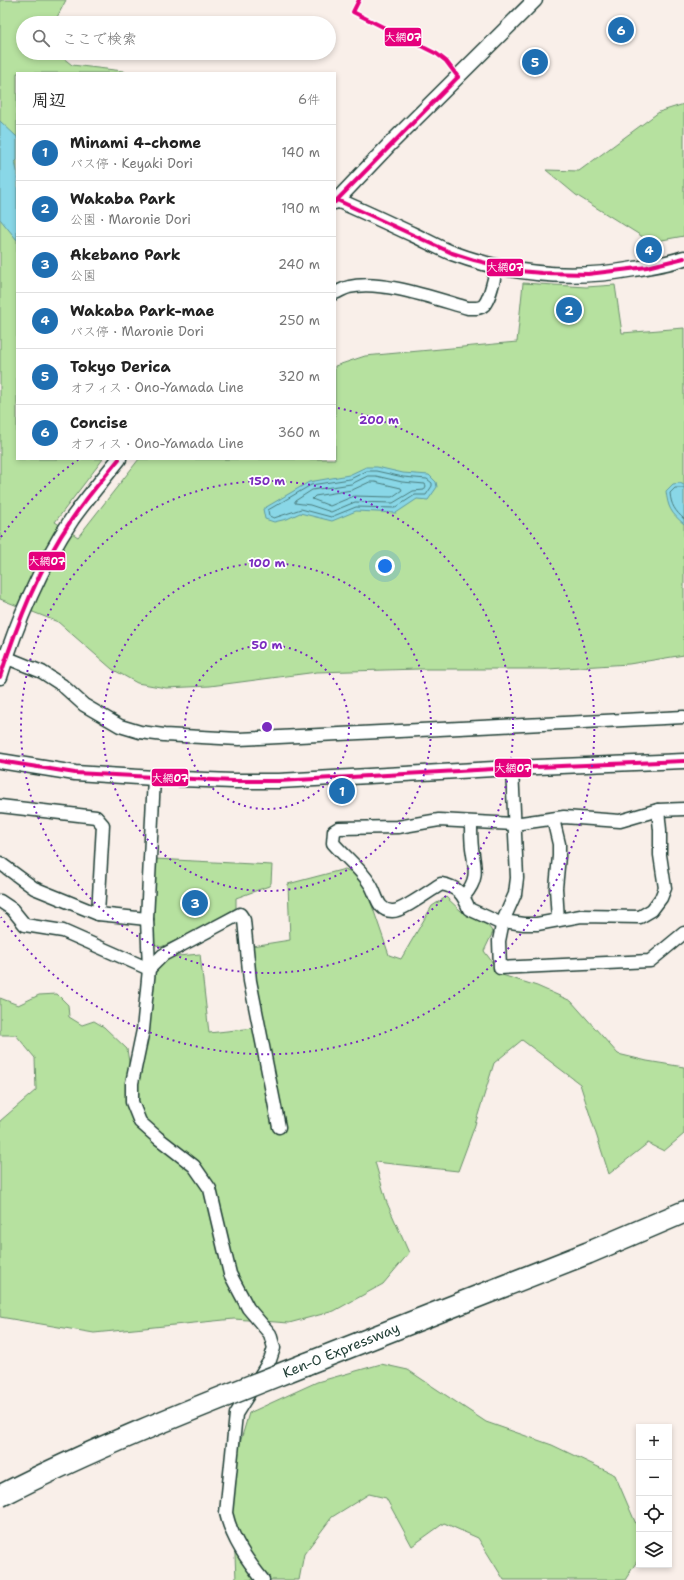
<!DOCTYPE html>
<html lang="ja">
<head>
<meta charset="utf-8">
<style>
	body { margin:0; font-family:"Shantell Sans","Klee One",sans-serif; background:#f2f2f2; color:#222 }
	.controls { position:absolute; right:12px; bottom:12px; display:grid; overflow:hidden; border-radius:0px; box-shadow:0 2px 6px #0003 }
	.controls button { width:36px; height:36px; display:grid; place-items:center; padding:0; border:0; border-bottom:1px solid #e0e0e0; background:#fff; color:#222; font:20px sans-serif }
	.you { position:absolute; left:385px; top:566px; width:14px; height:14px; margin:-10px; border:3px solid #fff; border-radius:50%; background:#1a73e8; box-shadow:0 0 0 6px #1a73e833 }
	.badge { display:grid; place-items:center; width:26px; height:26px; border-radius:50%; background:#1f6fb2; color:#fff; font-size:13px; font-weight:700 }
	.pin { position:absolute; translate:-50% -50%; border:2px solid #fff; box-shadow:0 1px 4px #0006 }
	.list { margin:0; padding:0; list-style:none }
	h2 { display:flex; justify-content:space-between; align-items:center; height:52px; margin:0; padding:0 16px; font-size:17px }
	h2 small { font-size:13px; font-weight:400; color:#767676 }
	.list li { display:grid; grid-template-columns:26px 1fr auto; gap:12px; align-items:center; box-sizing:border-box; height:56px; padding:0 16px; border-top:1px solid #e0e0e0 }
	.list b { display:block; font-size:15px; white-space:nowrap }
	.list p { margin:0; font-size:13px; white-space:nowrap; color:#767676 }
	.list em { font-size:13px; font-style:normal; color:#767676 }
	.icon { flex:none; width:22px; height:22px; fill:none; stroke:currentColor; stroke-width:2; stroke-linecap:round; stroke-linejoin:round }
	.map { position:relative; flex:none; width:684px; height:1580px; overflow:hidden }
	.search { position:absolute; background:#fff; box-shadow:0 2px 6px #0003; left:16px; top:16px; width:320px; height:44px; display:flex; align-items:center; gap:10px; box-sizing:border-box; padding:0 14px; border-radius:22px; color:#767676; font-size:15px }
	.panel { position:absolute; background:#fff; box-shadow:0 2px 6px #0003; left:16px; top:72px; width:320px; height:388px; border-radius:0px }
	.map>svg:first-child { display:block }
	.green { fill:#b6e19f; stroke:#6a8f6a }
	.water { fill:#89d7e7; stroke:#5f999f }
	.lines { fill:none; stroke-linecap:round; stroke-linejoin:round }
	.shore { stroke:#497b7c; stroke-width:1 }
	.minor-casing { stroke:#1f3d34; stroke-width:15 }
	.tertiary-casing { stroke:#1f3d34; stroke-width:17 }
	.motorway-casing { stroke:#1f3d34; stroke-width:24 }
	.minor { stroke:#fff; stroke-width:12 }
	.tertiary { stroke:#fff; stroke-width:14 }
	.motorway { stroke:#fff; stroke-width:21 }
	.motorway-bridge-casing { stroke:#1f3d34; stroke-width:24; stroke-linecap:butt }
	.motorway-bridge { stroke:#fff; stroke-width:21 }
	.bus-1-casing { stroke:#fff; stroke-width:7 }
	.bus-1 { stroke:#e5007d; stroke-width:4 }
	.ring { fill:none; stroke:#7b2cbf; stroke-width:2; stroke-dasharray:2 4 }
	.labels { text-anchor:middle; stroke-width:3.5; stroke-linejoin:round; paint-order:stroke }
	.street-label { font-size:14px; fill:#1f3d34; stroke:#fff }
	.centre { fill:#7b2cbf; stroke:#fff; stroke-width:2 }
	.ring-label { font-size:12px; text-anchor:middle; font-weight:bold; fill:#7b2cbf; stroke:#fff; stroke-width:3.5; stroke-linejoin:round; paint-order:stroke }
	.line-badge { stroke:#fff; stroke-width:1.5 }
	.badge-label { font-size:11px; text-anchor:middle; font-weight:bold; fill:#fff }
</style>
</head>
<body>
<div class="map">
<svg width="684" height="1580" viewBox="0 0 684 1580">
	<rect width="100%" height="100%" fill="#f9efe9"/>
	<filter id="ink" filterUnits="userSpaceOnUse"><feTurbulence type="fractalNoise" baseFrequency=".025" numOctaves="2"/><feDisplacementMap in="SourceGraphic" scale="8" xChannelSelector="R" yChannelSelector="G"/><feConvolveMatrix kernelMatrix="1 2 1 2 8 2 1 2 1" color-interpolation-filters="sRGB"/></filter>
	<g filter="url(#ink)">
		<g class="green">
			<polygon points="0,0 66,0 54,23 23,23 23,53 57,53 72,65 123,71 125,73 17,73 17,459 103,459 55,522 78,537 139,459 335,459 335,366 365,356 517,342 523,283 586,287 615,285 622,333 684,328 684,655 629,664 548,669 419,669 317,672 210,686 166,688 137,683 112,669 58,622 0,599"/>
			<polygon points="684,104 684,236 651,242 576,195 546,170 579,171 659,112"/>
			<polygon points="155,859 272,865 271,883 269,886 236,898 236,908 193,933 161,947 152,943"/>
			<polygon points="345,869 358,875 367,891 389,955 401,959 432,906 446,897 461,911 487,925 493,932 484,951 502,975 537,986 571,1001 618,1054 647,1061 684,1067 684,1134 664,1151 648,1143 609,1174 580,1084 522,1040 494,1063 474,1128 458,1171 375,1162 387,1203 409,1253 383,1284 334,1311 289,1323 234,1319 94,1333 0,1317 0,1121 36,1090 35,1058 16,1035 0,1035 0,998 18,1005 39,995 57,994 68,1005 69,1017 82,1025 94,1021 104,1027 127,1049 133,1089 151,977 167,957 200,954 209,1033 263,1027 252,946 290,940 288,884"/>
			<polygon points="381,1364 408,1370 486,1422 552,1445 615,1475 639,1531 639,1558 625,1580 504,1580 478,1538 444,1523 412,1546 386,1498 369,1494 332,1517 304,1554 299,1580 236,1580 234,1530 225,1493 249,1413 317,1382"/>
		</g>
		<g class="water">
			<polygon points="0,121 17,137 17,160 15,162 17,171 17,240 0,219"/>
			<polygon points="366,467 377,467 403,473 429,475 436,482 437,487 428,500 417,499 396,513 356,511 332,521 300,513 287,519 274,522 265,519 263,509 309,482 349,475"/>
			<path d="M680 483 684 485V524C671 513 668 508 666 491L673 484Z"/>
		</g>
		<g class="lines">
			<g class="shore">
				<polygon points="367,471 376,471 403,477 427,479 432,483 432,486 426,495 415,495 395,508 356,507 331,517 301,509 274,518 269,516 268,510 311,485 350,479"/>
				<polygon points="368,476 376,476 402,482 425,484 426,486 424,490 413,491 393,503 355,502 331,512 310,505 295,503 295,501 312,490 351,484"/>
				<polygon points="370,482 375,482 401,488 402,490 392,497 354,496 330,506 312,499 315,496 352,490"/>
				<path d="M684 488H675L670 493C671 505 675 511 684 519"/>
			</g>
			<defs>
				<g id="minor">
					<path d="M335 293C340 291 344 288 349 287 381 279 436 299 468 308 474 308 480 309 484 305 491 297 494 277 497 267"/>
					<polyline points="0,655 42,672 62,685 84,705 120,726 140,732 164,735 239,739 684,717"/>
					<polyline points="512,768 517,878 515,894 503,921 499,941 500,968 650,961 684,933"/>
					<path d="M154 778 147 919 149 969 143 1030 132 1083V1102L140 1122 158 1138 194 1166 210 1189 230 1274 248 1308 270 1334 274 1348 270 1360 236 1414 226 1513C232 1539 247 1560 263 1580"/>
					<polyline points="0,806 96,817 103,825 98,914"/>
					<polyline points="553,819 559,844 559,856 556,888 558,920"/>
					<polyline points="0,863 34,888 98,914 147,919"/>
					<path d="M464 896C479 879 475 869 472 848 471 840 471 831 471 823"/>
					<polyline points="0,901 12,909 25,925 63,931 149,969 163,955 240,914 244,920 250,981 279,1127"/>
					<polyline points="503,921 524,924 537,924 581,916 640,917 652,910 661,898 665,888 660,855 660,830 658,810"/>
					<path d="M502 924 469 909C463 894 458 887 441 884 431 890 401 912 392 911 377 911 377 894 370 884 360 868 345 857 333 843L334 831 339 828 398 827 439 820 514 824 564 817 620 821 658 810 684 809"/>
				</g>
				<g id="tertiary">
					<path d="M337 200C363 211 388 223 414 235 427 241 439 248 452 253 511 275 573 280 634 269 651 266 668 264 684 258"/>
					<polyline points="335,202 391,143 535,0"/>
					<path d="M0 677C16 624 41 565 72 519 87 498 103 479 119 459"/>
					<polyline points="0,761 75,773 154,778 233,781 279,781 512,768 684,761"/>
				</g>
				<polyline id="motorway" points="306,1364 588,1253 684,1212"/>
			</defs>
			<use href="#minor" class="minor-casing"/>
			<use href="#tertiary" class="tertiary-casing"/>
			<use href="#motorway" class="motorway-casing"/>
			<use href="#minor" class="minor"/>
			<use href="#tertiary" class="tertiary"/>
			<use href="#motorway" class="motorway"/>
			<defs>
				<path id="motorway-bridge" d="M0 1496C99 1445 203 1405 306 1364"/>
			</defs>
			<use href="#motorway-bridge" class="motorway-bridge-casing"/>
			<use href="#motorway-bridge" class="motorway-bridge"/>
			<defs>
				<g id="bus-1">
					<polyline points="359,0 353,12 437,54 446,61 458,77"/>
					<polyline points="337,200 452,253 474,260 519,271 542,273 588,274 647,267 684,258"/>
					<polyline points="335,202 458,77"/>
					<path d="M0 677C18 622 39 567 72 519 86 498 103 479 119 459"/>
					<polyline points="0,761 75,773 233,781 279,781 512,768 684,761"/>
				</g>
			</defs>
			<use href="#bus-1" class="bus-1-casing"/>
			<use href="#bus-1" class="bus-1"/>
		</g>
	</g>
	<g class="ring">
		<circle cx="267" cy="727" r="82"/>
		<circle cx="267" cy="727" r="164"/>
		<circle cx="267" cy="727" r="246"/>
		<path d="M1 537A327 327 0 0 1 79 459M338 408A327 327 0 1 1 1 917"/>
	</g>
	<g class="labels">
		<g class="street-label">
			<text transform="translate(341 1350) rotate(-22)" y="5">Ken-O Expressway</text>
		</g>
	</g>
	<circle cx="267" cy="727" r="6" class="centre"/>
	<g class="ring-label">
		<text x="379" y="424">200 m</text>
		<text x="267" y="485">150 m</text>
		<text x="267" y="567">100 m</text>
		<text x="267" y="649">50 m</text>
	</g>
	<g class="line-badge">
		<rect x="384" y="27" width="38" height="20" rx="4" fill="#e5007d"/>
		<rect x="486" y="258" width="38" height="19" rx="4" fill="#e5007d"/>
		<rect x="28" y="551" width="38" height="20" rx="4" fill="#e5007d"/>
		<rect x="494" y="758" width="38" height="20" rx="4" fill="#e5007d"/>
		<rect x="151" y="768" width="38" height="19" rx="4" fill="#e5007d"/>
	</g>
	<g class="badge-label">
		<text x="403" y="41">大網07</text>
		<text x="505" y="271">大網07</text>
		<text x="47" y="565">大網07</text>
		<text x="513" y="772">大網07</text>
		<text x="170" y="782">大網07</text>
	</g>
</svg>
<div class="controls">
<button>+</button>
<button>−</button>
<button><svg class="icon" aria-label="locate" viewBox="0 0 24 24"><circle cx="12" cy="12" r="6"/><path d="M12 2v4M12 18v4M2 12h4M18 12h4"/></svg></button>
<button><svg class="icon" aria-label="layers" viewBox="0 0 24 24"><path d="M12 4l9 5-9 5-9-5zM3 14l9 5 9-5"/></svg></button>
</div>
<div class="you"></div>
<div class="pin badge" style="left:342px;top:791px">1</div>
<div class="pin badge" style="left:569px;top:310px">2</div>
<div class="pin badge" style="left:195px;top:903px">3</div>
<div class="pin badge" style="left:649px;top:250px">4</div>
<div class="pin badge" style="left:535px;top:62px">5</div>
<div class="pin badge" style="left:621px;top:30px">6</div>
<div class="search"><svg class="icon" aria-label="search" viewBox="0 0 24 24"><circle cx="10" cy="10" r="6"/><path d="M15 15l6 6"/></svg>ここで検索</div>
<section class="panel">
<h2>周辺<small>6件</small></h2>
<ul class="list">
<li><span class="badge">1</span><div><b>Minami 4-chome</b><p>バス停 · Keyaki Dori</p></div><em>140 m</em></li>
<li><span class="badge">2</span><div><b>Wakaba Park</b><p>公園 · Maronie Dori</p></div><em>190 m</em></li>
<li><span class="badge">3</span><div><b>Akebano Park</b><p>公園</p></div><em>240 m</em></li>
<li><span class="badge">4</span><div><b>Wakaba Park-mae</b><p>バス停 · Maronie Dori</p></div><em>250 m</em></li>
<li><span class="badge">5</span><div><b>Tokyo Derica</b><p>オフィス · Ono-Yamada Line</p></div><em>320 m</em></li>
<li><span class="badge">6</span><div><b>Concise</b><p>オフィス · Ono-Yamada Line</p></div><em>360 m</em></li>
</ul>
</section>
</div>
</body>
</html>
